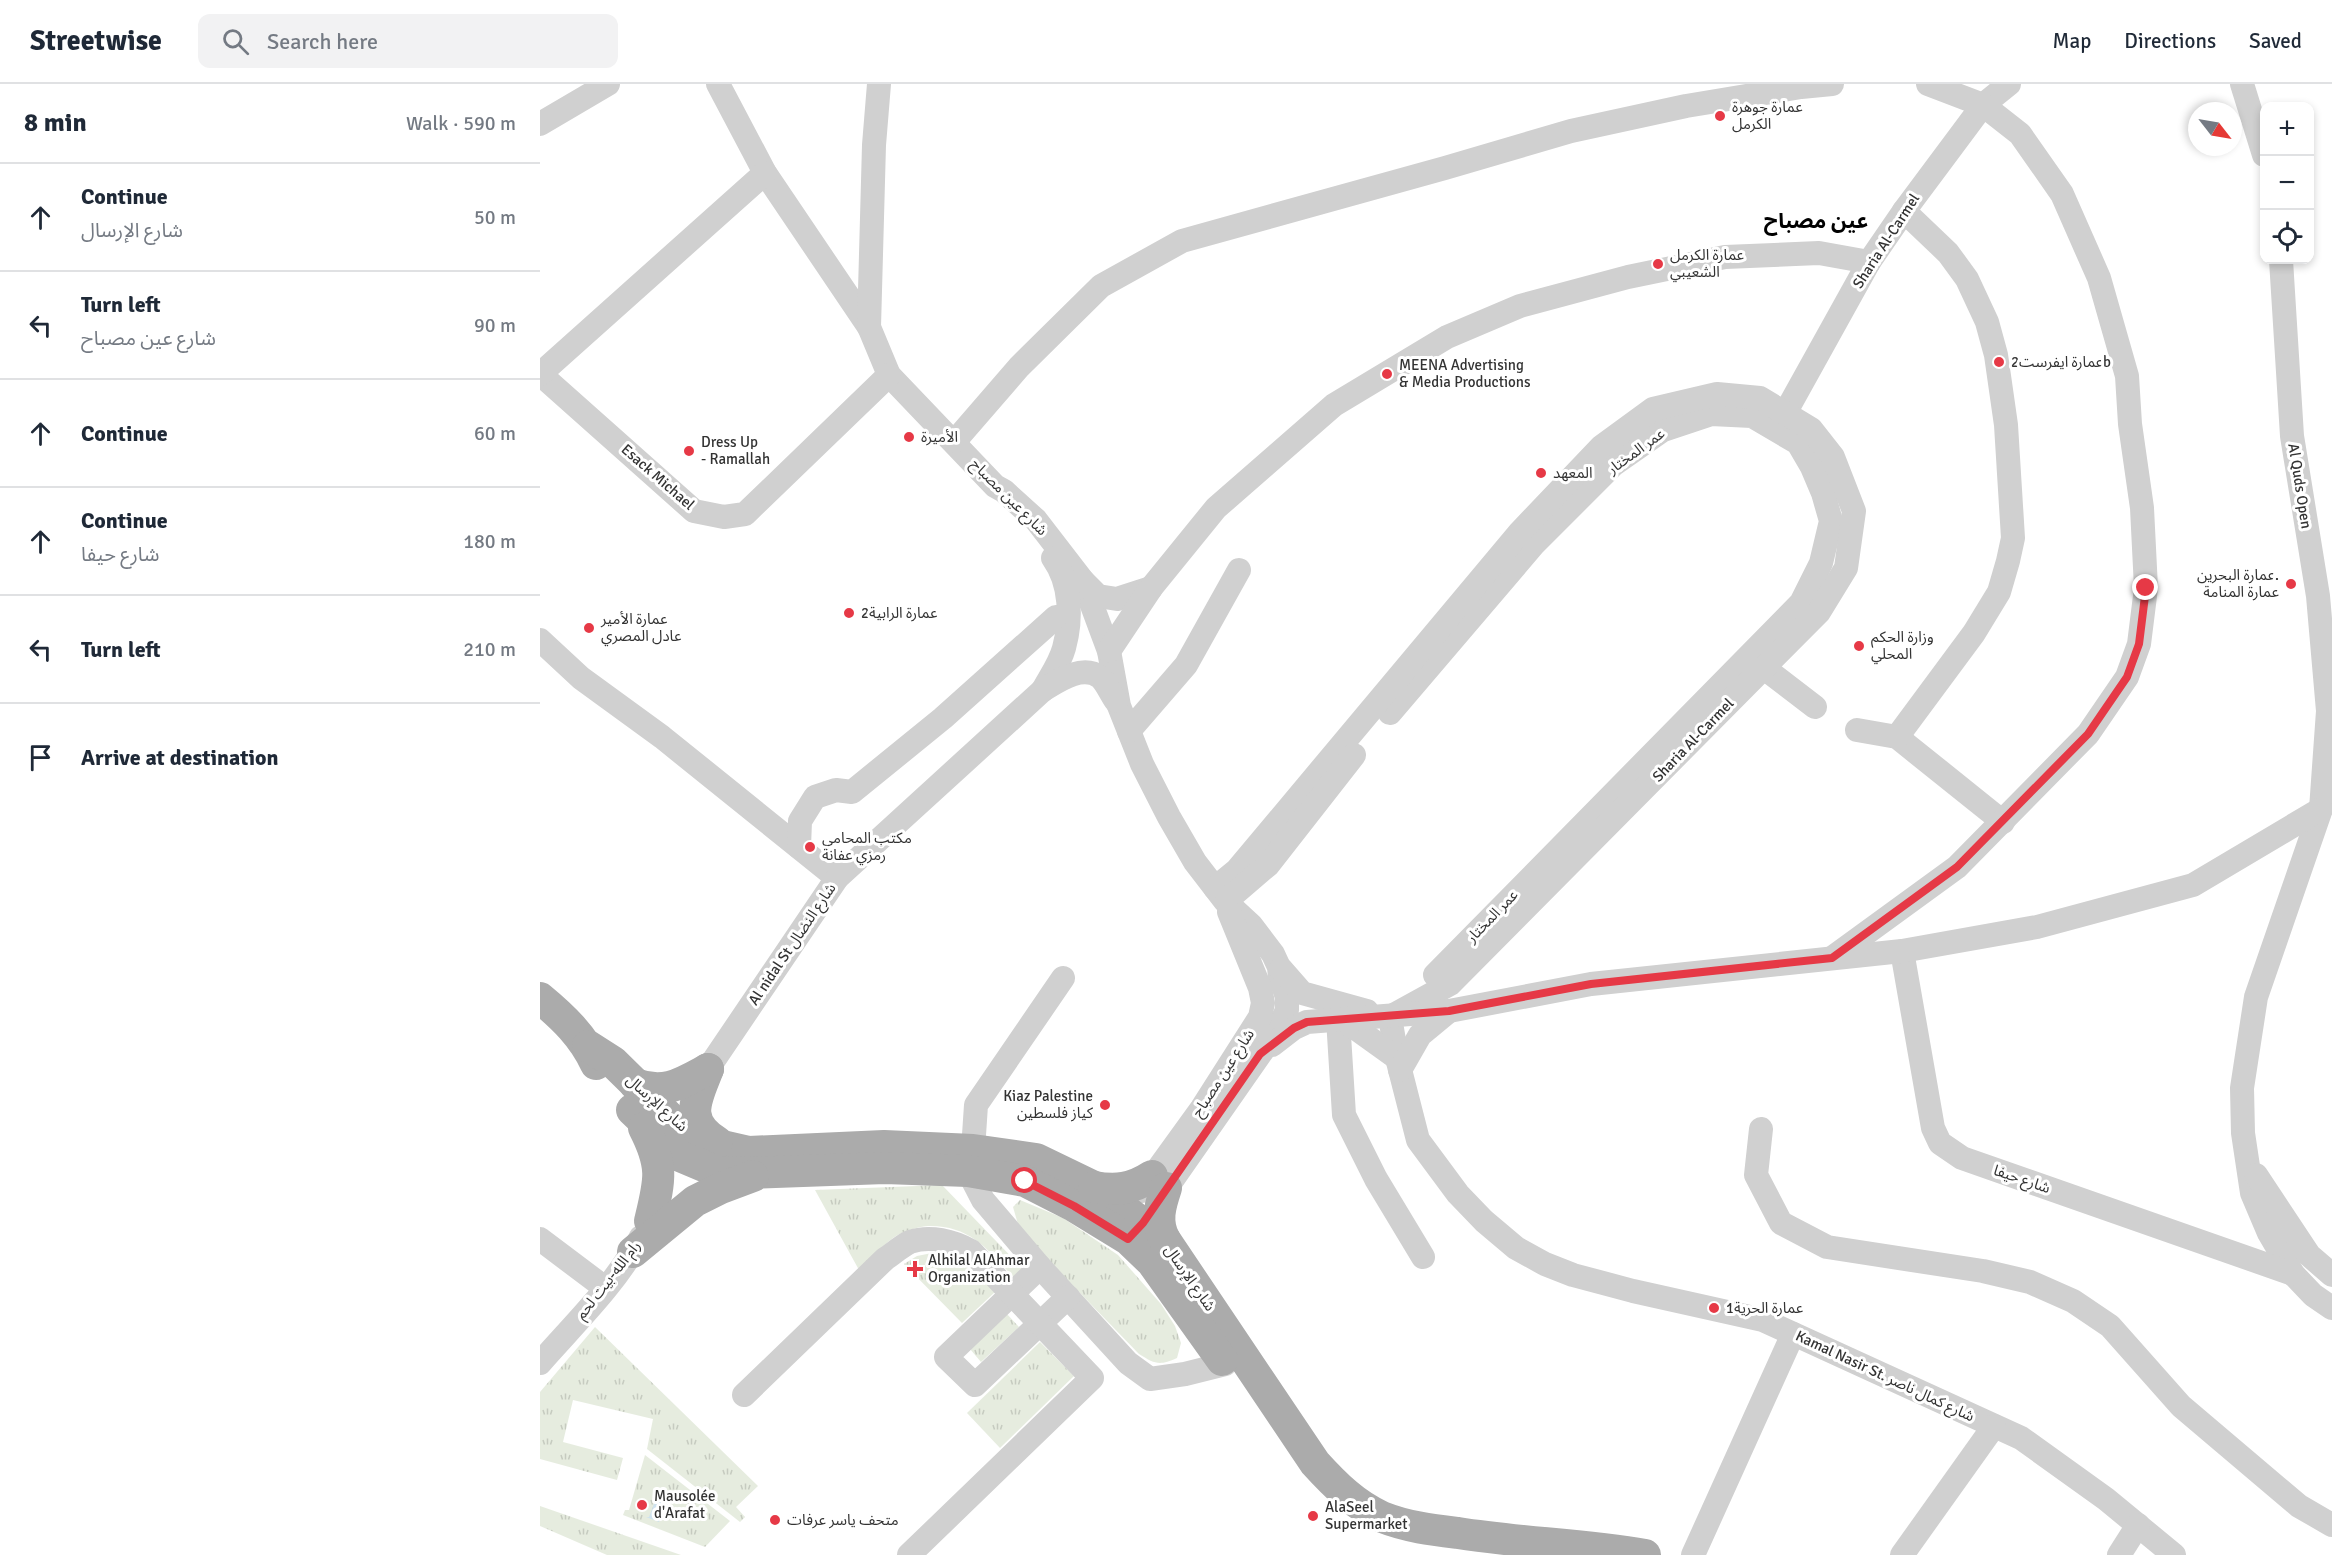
<!DOCTYPE html>
<html lang="en">
<head>
<meta charset="utf-8">
<style>
	body { margin:0; font-family:Signika,"Noto Sans Arabic",sans-serif; background:#f2f2f3; color:#1f2937 }
	.controls { position:absolute; right:18px; top:18px; display:grid; overflow:hidden; border-radius:12px; box-shadow:0 3px 9px #0003 }
	.controls button { width:54px; height:54px; display:grid; place-items:center; padding:0; border:0; border-bottom:2px solid #e0e1e3; background:#fff; color:#1f2937; font:30px sans-serif }
	.compass { position:absolute; left:1648px; top:18px; width:54px; height:54px; border-radius:50%; background:#fff; box-shadow:0 3px 9px #0003; rotate:121deg }
	.stop { position:absolute; width:18px; height:18px; margin:-14px; border:4px solid #e63946; border-radius:50%; background:#fff }
	.stop.end { background:#e63946; border-color:#fff; box-shadow:0 2px 6px #0008 }
	.list { margin:0; padding:0; list-style:none }
	h2 { display:flex; justify-content:space-between; align-items:center; height:78px; margin:0; padding:0 24px; font-size:26px }
	h2 small { font-size:20px; font-weight:400; color:#747a83 }
	.list li { display:grid; grid-template-columns:39px 1fr auto; gap:18px; align-items:center; box-sizing:border-box; height:108px; padding:0 24px; border-top:2px solid #e0e1e3 }
	.list b { display:block; font-size:22px; white-space:nowrap }
	.list p { margin:0; font-size:20px; white-space:nowrap; color:#747a83 }
	.list em { font-size:20px; font-style:normal; color:#747a83 }
	.icon { flex:none; width:33px; height:33px; fill:none; stroke:currentColor; stroke-width:2; stroke-linecap:round; stroke-linejoin:round }
	.map { position:relative; flex:none; width:1792px; height:1471px; overflow:hidden }
	header { display:flex; align-items:center; gap:36px; box-sizing:border-box; height:84px; padding:0 30px; background:#fff; border-bottom:2px solid #e0e1e3 }
	header strong { font-size:28px }
	nav { display:flex; gap:33px; margin-inline-start:auto; font-size:21px }
	.search { width:420px; height:54px; background:#f2f2f3; display:flex; align-items:center; gap:15px; box-sizing:border-box; padding:0 21px; border-radius:12px; color:#747a83; font-size:22px }
	main { display:flex }
	aside { flex:1; background:#fff }
	.map>svg:first-child { display:block }
	.grass { fill:url(#grass-tufts) }
	.water { fill:url(#water-ripples) }
	.lines { fill:none; stroke-linecap:round; stroke-linejoin:round }
	.minor { stroke:#d0d0d0; stroke-width:24 }
	.major { stroke:#ababab; stroke-width:32 }
	.route { stroke:#e63946; stroke-width:8 }
	.poi-dot { fill:#e63946; stroke:#fff; stroke-width:2 }
	.labels { text-anchor:middle; stroke-width:6; stroke-linejoin:round; paint-order:stroke }
	.poi-label { font-size:15px; fill:#333; stroke:#fff; text-anchor:start }
	.street-label { font-size:15px; fill:#333; stroke:#fff }
	.district-label { font-size:21px; font-weight:bold; fill:#000; stroke:#fff }
</style>
</head>
<body>
<header>
<strong>Streetwise</strong>
<div class="search"><svg class="icon" aria-label="search" viewBox="0 0 24 24"><circle cx="10" cy="10" r="6"/><path d="M15 15l6 6"/></svg>Search here</div>
<nav><a>Map</a><a>Directions</a><a>Saved</a></nav>
</header>
<main>
<aside>
<h2>8 min<small>Walk · 590 m</small></h2>
<ul class="list">
<li><svg class="icon" aria-label="ahead" viewBox="0 0 24 24"><path d="M12 20V5M6 11l6-6 6 6"/></svg><div><b>Continue</b><p>شارع الإرسال</p></div><em>50 m</em></li>
<li><svg class="icon" aria-label="left" viewBox="0 0 24 24"><path d="M17 20v-9H6M10 6l-5 5 5 5"/></svg><div><b>Turn left</b><p>شارع عين مصباح</p></div><em>90 m</em></li>
<li><svg class="icon" aria-label="ahead" viewBox="0 0 24 24"><path d="M12 20V5M6 11l6-6 6 6"/></svg><div><b>Continue</b></div><em>60 m</em></li>
<li><svg class="icon" aria-label="ahead" viewBox="0 0 24 24"><path d="M12 20V5M6 11l6-6 6 6"/></svg><div><b>Continue</b><p>شارع حيفا</p></div><em>180 m</em></li>
<li><svg class="icon" aria-label="left" viewBox="0 0 24 24"><path d="M17 20v-9H6M10 6l-5 5 5 5"/></svg><div><b>Turn left</b></div><em>210 m</em></li>
<li><svg class="icon" aria-label="arrive" viewBox="0 0 24 24"><path d="M6 21V4h12l-3 4 3 4H6"/></svg><div><b>Arrive at destination</b></div></li>
</ul>
</aside>
<div class="map">
<svg width="1792" height="1471" viewBox="0 0 1792 1471">
	<defs>
		<pattern id="grass-tufts" width="24" height="20" patternUnits="userSpaceOnUse" patternTransform="scale(1.5)"><rect width="24" height="20" fill="#e6ecdf"/><path d="M3 7l-1-3M5 7V3M7 7l1-3M15 17l-1-3M17 17v-4M19 17l1-3" fill="none" stroke="#c6cbc0"/></pattern>
		<pattern id="water-ripples" width="26" height="14" patternUnits="userSpaceOnUse" patternTransform="scale(1.5)"><rect width="26" height="14" fill="#cfe2ee"/><path d="M2 4q2-2 4 0t4 0M15 11q2-2 4 0t4 0" fill="none" stroke="#b2c2cd"/></pattern>
	</defs>
	<rect width="100%" height="100%" fill="#fff"/>
	<g class="grass">
		<path d="M402 1101 482 1184 473 1193C448 1165 429 1141 388 1142 377 1143 363 1147 353 1154 341 1163 330 1175 319 1186L275 1106Z"/>
		<path d="M480 1116 523 1134 578 1171 621 1220 635 1242 641 1259 637 1274C619 1282 615 1280 599 1270L480 1147 473 1123Z"/>
		<path d="M392 1169C427 1173 431 1184 455 1208L422 1239 364 1180 377 1172Z"/>
		<polygon points="467,1230 479,1243 441,1278 430,1265"/>
		<polygon points="55,1243 218,1402 196,1423 205,1433 200,1438 107,1365 113,1335 33,1316 23,1358 83,1374 77,1396 0,1375 0,1308"/>
		<polygon points="500,1258 534,1292 460,1364 427,1329"/>
		<polygon points="105,1371 190,1437 165,1463 83,1431 85,1426 89,1426"/>
		<polygon points="0,1422 141,1471 67,1471 0,1442"/>
	</g>
	<polygon class="water" points="115,1409 127,1413 119,1438 106,1433 109,1433 117,1412"/>
	<g class="lines">
		<g class="minor">
			<polyline points="178,0 225,89 329,243"/>
			<polyline points="339,0 334,61 329,243 349,291 455,402 464,407 496,436 543,497 569,567 579,622 602,680 629,733 655,778 685,817 711,841 733,870 739,883 740,893 747,913 747,926 739,943 617,1118"/>
			<polyline points="1702,0 1724,71"/>
			<polyline points="0,40 68,0"/>
			<polyline points="1741,176 1752,352 1778,512 1788,627 1781,725 1716,913 1702,1004 1703,1049 1712,1109 1729,1149 1753,1190 1773,1211 1792,1224"/>
			<polyline points="0,290 154,427 184,433 205,430 349,291"/>
			<polyline points="0,290 225,89"/>
			<polyline points="1238,342 1329,178 1364,127 1443,21 1469,0"/>
			<polyline points="415,357 479,283 561,202 642,157 905,84 1031,47 1146,22 1261,3 1292,0"/>
			<polyline points="543,497 558,512 577,515 611,504"/>
			<polyline points="0,556 41,594 122,653 297,794"/>
			<polyline points="569,567 611,504 676,424 794,321 907,253 980,222 1088,193 1185,173 1279,169 1329,178"/>
			<polyline points="1210,578 1224,584 1275,623"/>
			<path d="M503 606C510 593 520 579 524 564 532 535 531 499 513 474"/>
			<polyline points="850,629 994,460 1073,381 1123,346 1171,330 1212,332 1258,359 1272,383 1283,409 1291,437 1281,479 1261,519 895,891"/>
			<polyline points="1317,646 1357,653 1463,738"/>
			<polyline points="589,647 646,581 699,486"/>
			<polyline points="1357,653 1434,549 1459,508 1468,477 1473,454 1466,341 1456,271 1447,238 1427,195 1408,169 1364,127"/>
			<polyline points="259,763 260,737 275,713 296,706 312,708 403,634 516,533"/>
			<polyline points="675,804 697,786 980,448 1061,363 1113,325 1177,310 1220,314 1271,345 1293,373 1314,427 1306,484 1279,528 910,900 850,933"/>
			<polyline points="687,816 728,781 814,671"/>
			<polyline points="1362,867 1393,1044 1400,1059 1422,1074 1753,1190"/>
			<polyline points="1292,874 1417,783 1548,650 1587,593 1599,560 1606,504 1602,424 1590,340 1587,292 1559,194 1522,110 1480,50 1443,21 1388,0"/>
			<polyline points="741,885 762,909 827,927"/>
			<polyline points="850,933 857,974 878,1056 918,1110 944,1137 976,1164 1005,1180 1033,1191 1093,1207 1223,1236 1481,1354 1566,1415 1634,1471"/>
			<polyline points="798,935 804,1031 836,1095 883,1173"/>
			<polyline points="798,935 818,946 857,974"/>
			<polyline points="732,961 754,944 767,938 909,927 1051,900 1362,867 1497,843 1653,801 1781,725"/>
			<polyline points="860,986 880,951 909,927"/>
			<path d="M159 998 297 794 503 606C518 597 542 580 560 593 566 598 571 610 576 617"/>
			<polyline points="1221,1045 1216,1091 1241,1139 1287,1163 1443,1187 1490,1198 1533,1217 1570,1242 1641,1322 1759,1422 1792,1441"/>
			<polyline points="433,1066 436,1021 523,894"/>
			<polyline points="428,1087 443,1116 500,1183 588,1279 610,1295 645,1290 685,1280"/>
			<polyline points="1716,1091 1769,1171 1792,1191"/>
			<polyline points="602,1107 662,1024 720,933 723,919 720,904 689,828"/>
			<polyline points="0,1155 65,1204"/>
			<polyline points="500,1183 406,1273 435,1301 528,1213"/>
			<path d="M0 1279C35 1239 76 1200 101 1153"/>
			<path d="M204 1311 345 1175C353 1170 361 1162 370 1158 390 1151 413 1157 431 1167L552 1294 369 1471"/>
			<polyline points="1153,1471 1253,1250"/>
			<polyline points="1362,1471 1454,1342"/>
			<polyline points="1579,1471 1598,1441"/>
		</g>
		<g class="major">
			<path d="M0 914C23 933 43 952 56 980"/>
			<path d="M48 962 73 978 131 1035 161 1057 209 1068 344 1062 433 1066 496 1075 554 1103 625 1156 775 1379C795 1401 815 1421 842 1433 867 1443 893 1446 918 1449 980 1459 1043 1460 1105 1471"/>
			<path d="M168 985C156 1016 143 1036 177 1058"/>
			<path d="M95 1000C125 1011 142 999 168 985"/>
			<polyline points="92,1026 140,1072 178,1088 209,1089 345,1084 428,1087 485,1097 534,1122 588,1155 612,1178 682,1276"/>
			<path d="M104 1044C124 1083 120 1096 110 1137"/>
			<path d="M554 1103C576 1107 592 1105 612 1092"/>
			<path d="M625 1156C615 1138 620 1122 626 1104"/>
			<polyline points="93,1168 155,1117 181,1104 213,1092"/>
		</g>
	</g>
	<g class="lines">
		<polyline class="route" points="485,1097 534,1122 588,1155 603,1139 720,970 754,944 767,938 909,927 1051,900 1292,874 1417,783 1548,650 1587,593 1599,560 1606,504"/>
	</g>
	<g class="poi-dot">
		<circle cx="1180" cy="32" r="6"/>
		<circle cx="1118" cy="180" r="6"/>
		<circle cx="1459" cy="278" r="6"/>
		<circle cx="847" cy="290" r="6"/>
		<circle cx="369" cy="353" r="6"/>
		<circle cx="149" cy="367" r="6"/>
		<circle cx="1001" cy="389" r="6"/>
		<circle cx="1751" cy="500" r="6"/>
		<circle cx="309" cy="529" r="6"/>
		<circle cx="49" cy="544" r="6"/>
		<circle cx="1319" cy="562" r="6"/>
		<circle cx="270" cy="763" r="6"/>
		<circle cx="565" cy="1021" r="6"/>
		<path d="M372 1176h6v6h6v6h-6v6h-6v-6h-6v-6h6z"/>
		<circle cx="1174" cy="1224" r="6"/>
		<circle cx="102" cy="1421" r="6"/>
		<circle cx="773" cy="1432" r="6"/>
		<circle cx="235" cy="1436" r="6"/>
	</g>
	<g class="labels">
		<g class="poi-label">
			<text x="1192" y="28">عمارة جوهرة<tspan x="1192" dy="17">الكرمل</tspan></text>
			<text x="1130" y="176">عمارة الكرمل<tspan x="1130" dy="17">الشعيبي</tspan></text>
			<text x="1471" y="283">عمارة ايفرست2b</text>
			<text x="859" y="286">MEENA Advertising<tspan x="859" dy="17">&amp; Media Productions</tspan></text>
			<text x="381" y="358">الأميرة</text>
			<text x="161" y="363">Dress Up<tspan x="161" dy="17">- Ramallah</tspan></text>
			<text x="1013" y="394">المعهد</text>
			<text x="1739" y="496" text-anchor="end">عمارة البحرين.<tspan x="1739" dy="17">عمارة المنامة</tspan></text>
			<text x="321" y="534">عمارة الرابية2</text>
			<text x="61" y="540">عمارة الأمير<tspan x="61" dy="17">عادل المصري</tspan></text>
			<text x="1331" y="558">وزارة الحكم<tspan x="1331" dy="17">المحلي</tspan></text>
			<text x="282" y="759">مكتب المحامي<tspan x="282" dy="17">رمزي عفانة</tspan></text>
			<text x="553" y="1017" text-anchor="end">Kiaz Palestine<tspan x="553" dy="17">كياز فلسطين</tspan></text>
			<text x="388" y="1181">Alhilal AlAhmar<tspan x="388" dy="17">Organization</tspan></text>
			<text x="1186" y="1229">عمارة الحرية1</text>
			<text x="114" y="1417">Mausolée<tspan x="114" dy="17">d'Arafat</tspan></text>
			<text x="785" y="1428">AlaSeel<tspan x="785" dy="17">Supermarket</tspan></text>
			<text x="247" y="1441">متحف ياسر عرفات</text>
		</g>
		<g class="street-label">
			<text transform="translate(1346 157) rotate(-57)" y="5">Sharia Al-Carmel</text>
			<text transform="translate(1096 367) rotate(-36)" y="5">عمر المختار</text>
			<text transform="translate(118 393) rotate(41)" y="5">Esack Michael</text>
			<text transform="translate(1760 402) rotate(81)" y="5">Al Quds Open</text>
			<text transform="translate(469 413) rotate(45)" y="5">شارع عين مصباح</text>
			<text transform="translate(1153 656) rotate(-46)" y="5">Sharia Al-Carmel</text>
			<text transform="translate(952 832) rotate(-46)" y="5">عمر المختار</text>
			<text transform="translate(252 860) rotate(-56)" y="5">Al nidal St شارع النضال</text>
			<text transform="translate(683 989) rotate(-57)" y="5">شارع عين مصباح</text>
			<text transform="translate(117 1019) rotate(42)" y="5">شارع الإرسال</text>
			<text transform="translate(1482 1095) rotate(19)" y="5">شارع حيفا</text>
			<text transform="translate(650 1194) rotate(55)" y="5">شارع الإرسال</text>
			<text transform="translate(68 1196) rotate(-52)" y="5">رام الله-بيت لحم</text>
			<text transform="translate(1345 1292) rotate(25)" y="5">Kamal Nasir St. شارع كمال ناصر</text>
		</g>
		<g class="district-label">
			<text x="1276" y="144">عين مصباح</text>
		</g>
	</g>
</svg>
<div class="controls">
<button>+</button>
<button>−</button>
<button><svg class="icon" aria-label="locate" viewBox="0 0 24 24"><circle cx="12" cy="12" r="6"/><path d="M12 2v4M12 18v4M2 12h4M18 12h4"/></svg></button>
</div>
<svg class="compass" viewBox="-18 -18 36 36"><path d="M0-13l5 13h-10z" fill="#e53935"/><path d="M0 13l5-13h-10z" fill="#747a83"/></svg>
<div class="stop" style="left:485px;top:1097px"></div>
<div class="stop end" style="left:1606px;top:504px"></div>
</div>
</main>
</body>
</html>
